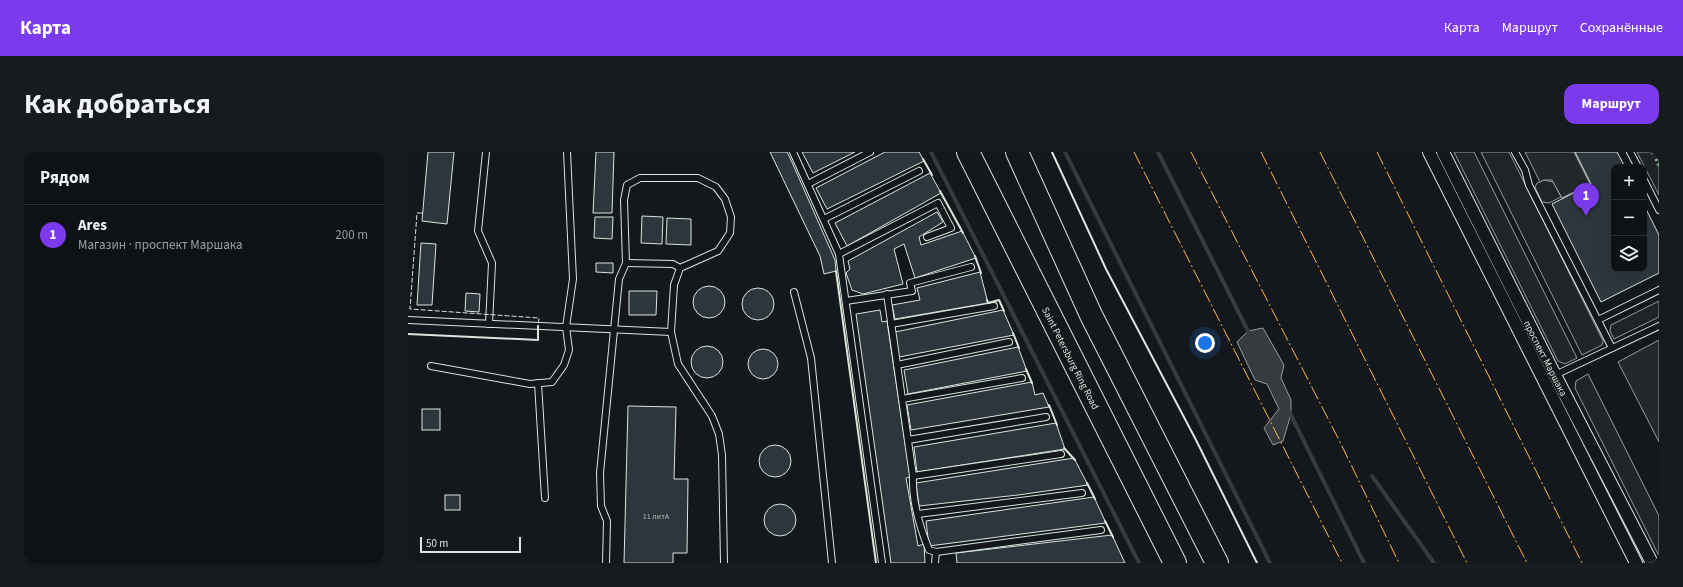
<!DOCTYPE html>
<html lang="ru">
<head>
<meta charset="utf-8">
<style>
	body { margin:0; font-family:"Source Sans 3",sans-serif; background:#181b1e; color:#f1f3f6 }
	.controls { position:absolute; right:12px; top:12px; display:grid; overflow:hidden; border-radius:8px; box-shadow:0 4px 16px #0002 }
	.controls button { width:36px; height:36px; display:grid; place-items:center; padding:0; border:0; border-bottom:1px solid #2f3234; background:#0f1215; color:#f1f3f6; font:20px sans-serif }
	.scale { position:absolute; left:12px; bottom:10px; width:101px; box-sizing:border-box; padding-left:4px; border:2px solid #d8e6dc; border-top:0; font-size:11px; line-height:14px; white-space:nowrap; color:#d8e6dc; -webkit-text-stroke:3px #14181c; paint-order:stroke }
	.you { position:absolute; left:797px; top:191px; width:14px; height:14px; margin:-10px; border:3px solid #fff; border-radius:50%; background:#1a73e8; box-shadow:0 0 0 6px #1a73e833 }
	.badge { display:grid; place-items:center; width:26px; height:26px; border-radius:50%; background:#7c3aed; color:#fff; font-size:13px; font-weight:700 }
	.pin { position:absolute; translate:-50% -33px; filter:drop-shadow(0 1px 2px #0008) }
	.pin::after { content:''; position:absolute; top:21px; width:14px; height:12px; background:inherit; clip-path:polygon(0 0,100% 0,50% 100%) }
	.list { margin:0; padding:0; list-style:none }
	h2 { display:flex; justify-content:space-between; align-items:center; height:52px; margin:0; padding:0 16px; font-size:17px }
	h2 small { font-size:13px; font-weight:400; color:#9b9ea0 }
	.list li { display:grid; grid-template-columns:26px 1fr auto; gap:12px; align-items:center; box-sizing:border-box; height:60px; padding:0 16px; border-top:1px solid #2f3234 }
	.list b { display:block; font-size:15px; white-space:nowrap }
	.list p { margin:0; font-size:13px; white-space:nowrap; color:#9b9ea0 }
	.list em { font-size:13px; font-style:normal; color:#9b9ea0 }
	.icon { flex:none; width:22px; height:22px; fill:none; stroke:currentColor; stroke-width:2; stroke-linecap:round; stroke-linejoin:round }
	.map { position:relative; flex:none; width:1251px; height:411px; overflow:hidden; border-radius:12px }
	header { display:flex; align-items:center; gap:24px; box-sizing:border-box; height:56px; padding:0 20px; background:#7c3aed; color:#fff }
	header strong { font-size:19px }
	nav { display:flex; gap:22px; margin-inline-start:auto; font-size:14px }
	.intro { display:flex; align-items:center; justify-content:space-between; box-sizing:border-box; height:96px; padding:0 24px }
	h1 { margin:0; font-size:28px }
	.button { padding:10px 18px; border-radius:12px; background:#7c3aed; color:#fff; font-size:14px; font-weight:700 }
	main { display:flex; gap:24px; padding:0 24px }
	aside { flex:1; background:#0f1215; border-radius:12px; box-shadow:0 4px 16px #0002 }
	.map>svg:first-child { display:block }
	.green { fill:#202428; stroke:#939e99 }
	.parking { fill:#24282b; stroke:#939e99 }
	.water { fill:#363b3e; stroke:#939e99 }
	.lines { fill:none; stroke-linecap:round; stroke-linejoin:round }
	.stream { stroke:#363b3e; stroke-width:4 }
	.building { fill:#2c363c; stroke:#d8e6dc }
	.lane-casing { stroke:#d8e6dc; stroke-width:8 }
	.street-casing { stroke:#d8e6dc; stroke-width:14 }
	.highway-casing { stroke:#d8e6dc; stroke-width:24 }
	.lane { stroke:#14181c; stroke-width:6 }
	.street { stroke:#14181c; stroke-width:12 }
	.highway { stroke:#14181c; stroke-width:22 }
	.hedge { stroke:#8ac095; stroke-width:3; stroke-dasharray:2 3; stroke-linecap:butt }
	.fence { stroke:#d8e6dc; stroke-width:1; stroke-dasharray:5 2; stroke-linecap:butt }
	.wall { stroke:#d8e6dc; stroke-width:2 }
	.power { stroke:#ffb74d; stroke-width:1; stroke-dasharray:14 3 2 3; stroke-linecap:butt }
	.labels { text-anchor:middle; stroke-width:3; stroke-linejoin:round; paint-order:stroke }
	.number-label { font-size:8px; fill:#adbab4 }
	.street-label { font-size:10px; fill:#d8e6dc; stroke:#14181c }
</style>
</head>
<body>
<header>
<strong>Карта</strong>
<nav><a>Карта</a><a>Маршрут</a><a>Сохранённые</a></nav>
</header>
<div class="intro"><h1>Как добраться</h1><a class="button">Маршрут</a></div>
<main>
<aside>
<h2>Рядом<small></small></h2>
<ul class="list">
<li><span class="badge">1</span><div><b>Ares</b><p>Магазин · проспект Маршака</p></div><em>200 m</em></li>
</ul>
</aside>
<div class="map">
<svg width="1251" height="411" viewBox="0 0 1251 411">
	<rect width="100%" height="100%" fill="#14181c"/>
	<g class="green">
		<polygon points="1046,0 1066,0 1169,206 1157,212 1150,209"/>
		<polygon points="1073,0 1101,0 1195,189 1194,193 1174,203"/>
		<polygon points="1229,0 1251,0 1251,43"/>
		<polygon points="1136,28 1145,30 1153,45 1141,51 1134,50 1127,35 1129,31"/>
		<polygon points="1251,149 1251,165 1206,187 1202,179 1203,173"/>
		<polygon points="1180,222 1251,364 1251,404 1167,236 1168,229"/>
	</g>
	<g class="parking">
		<polygon points="1117,0 1166,0 1182,32 1154,46 1144,28 1136,28 1132,30"/>
		<polygon points="1251,188 1251,290 1210,210"/>
	</g>
	<polygon class="water" points="855,176 876,213 873,226 883,248 883,262 875,289 865,293 856,276 871,257 859,232 847,228 829,190 840,179"/>
	<g class="lines">
		<g class="stream">
			<polyline points="523,0 731,411"/>
			<polyline points="657,0 862,411"/>
			<polyline points="750,0 842,183"/>
			<polyline points="881,259 956,411"/>
			<polyline points="964,324 1026,411"/>
		</g>
	</g>
	<g class="building">
		<polygon points="20,0 46,0 39,72 14,69"/>
		<polygon points="188,0 206,0 204,61 185,61"/>
		<polygon points="362,0 379,0 383,8 427,108 428,119 416,122 412,104"/>
		<polygon points="394,0 447,0 405,21"/>
		<polygon points="477,0 511,0 516,9 419,57 408,36"/>
		<polygon points="1167,0 1209,0 1217,15 1206,15 1206,117 1236,117 1236,53 1251,83 1251,121 1193,150 1144,52 1183,32"/>
		<polygon points="522,21 533,41 439,94 427,71"/>
		<polygon points="529,60 535,70 511,85 513,93 554,79 568,106 507,126 496,92 486,97 495,132 455,142 444,138 438,121 442,117 440,109"/>
		<polygon points="234,64 255,65 254,92 233,91"/>
		<polygon points="187,65 205,65 204,87 186,86"/>
		<polygon points="259,66 283,67 283,93 258,92"/>
		<polygon points="13,91 28,92 24,153 9,153"/>
		<polygon points="188,111 205,111 205,121 188,120"/>
		<polygon points="572,120 580,151 487,167 484,153 512,148 509,136"/>
		<circle cx="301" cy="150" r="16"/>
		<circle cx="350" cy="152" r="16"/>
		<polygon points="221,139 249,139 248,163 221,163"/>
		<polygon points="58,141 72,142 71,160 57,159"/>
		<polygon points="472,158 474,170 479,169 502,325 498,326 510,394 516,392 517,411 483,411 448,162"/>
		<polygon points="595,158 606,183 491,205 487,180"/>
		<circle cx="299" cy="210" r="16"/>
		<polygon points="610,195 619,219 500,242 496,218"/>
		<circle cx="355" cy="212" r="15"/>
		<polygon points="624,230 627,243 635,241 641,255 503,278 499,253"/>
		<polygon points="220,254 268,255 266,327 280,327 279,401 265,401 265,411 216,411"/>
		<rect x="14" y="257" width="18" height="21"/>
		<polygon points="648,271 657,297 509,320 506,295"/>
		<circle cx="367" cy="309" r="16"/>
		<polygon points="666,306 680,333 610,343 511,354 508,331"/>
		<rect x="37" y="343" width="15" height="15"/>
		<polygon points="686,345 698,371 521,394 518,369"/>
		<circle cx="372" cy="368" r="16"/>
		<polygon points="704,383 717,411 549,411 548,401"/>
	</g>
	<g class="lines">
		<defs>
			<g id="lane">
				<polyline points="78,0 70,79 84,111 81,172"/>
				<polyline points="385,0 431,102 474,411"/>
				<polyline points="1107,0 1117,18 1121,33 1204,196"/>
				<polyline points="1222,0 1230,15"/>
				<polyline points="1236,28 1251,58"/>
				<polyline points="400,32 462,0"/>
				<polyline points="416,67 511,19"/>
				<polyline points="431,102 530,51 543,76 519,85"/>
				<polyline points="218,111 265,112 272,116"/>
				<polyline points="386,140 403,206 424,411"/>
				<path d="M479 142 505 324C504 349 512 376 521 398L528 400 527 411"/>
				<polyline points="438,149 504,139 502,131 563,115"/>
				<polyline points="0,168 263,180"/>
				<polyline points="1190,168 1251,138"/>
				<polyline points="483,172 586,154"/>
				<polyline points="489,213 601,190"/>
				<polyline points="23,214 122,232 144,230 156,213 161,198 158,175 165,127 159,0"/>
				<polyline points="1147,223 1251,174"/>
				<polyline points="130,231 137,346"/>
				<polyline points="494,247 614,226"/>
				<polyline points="500,288 638,265"/>
				<polyline points="505,324 653,302"/>
				<polyline points="510,362 674,341"/>
				<polyline points="528,400 693,378"/>
				<polyline points="198,411 199,369 193,354 192,321 211,127 218,111 216,48 219,33 232,26 290,26 308,35 317,47 323,65 322,81 310,99 272,116 266,133 263,180 270,212 304,264 311,282 314,303 316,411"/>
			</g>
			<g id="street">
				<polyline points="1021,0 1228,411"/>
				<polyline points="1035,0 1147,223 1244,411"/>
			</g>
			<g id="highway">
				<polyline points="560,0 767,411"/>
				<polyline points="609,0 683,163 809,411"/>
			</g>
		</defs>
		<use href="#lane" class="lane-casing"/>
		<use href="#street" class="street-casing"/>
		<use href="#highway" class="highway-casing"/>
		<use href="#lane" class="lane"/>
		<use href="#street" class="street"/>
		<use href="#highway" class="highway"/>
		<g class="hedge">
			<polyline points="1244,0 1245,2"/>
			<polyline points="1248,7 1251,14"/>
		</g>
		<polyline class="fence" points="14,61 9,61 2,157 131,166 130,174"/>
		<g class="wall">
			<polyline points="644,0 698,117 788,288 849,411"/>
			<polyline points="515,7 524,23"/>
			<polyline points="532,39 555,81"/>
			<polyline points="567,104 573,121"/>
			<polyline points="428,119 468,411"/>
			<polyline points="579,148 580,151 591,148 596,159"/>
			<polyline points="605,181 611,196"/>
			<polyline points="0,182 130,188 130,174"/>
			<polyline points="618,217 624,231"/>
			<polyline points="641,253 649,273"/>
			<polyline points="656,296 667,308"/>
			<polyline points="679,331 687,347"/>
			<polyline points="697,369 705,385"/>
		</g>
		<g class="power">
			<polyline points="726,0 934,411"/>
			<polyline points="783,0 931,288 991,411"/>
			<polyline points="853,0 1059,411"/>
			<polyline points="912,0 1119,411"/>
			<polyline points="969,0 1174,411"/>
		</g>
	</g>
	<g class="labels">
		<g class="number-label">
			<text x="248" y="367">11 литА</text>
		</g>
		<g class="street-label">
			<text transform="translate(663 206) rotate(63)" y="4">Saint Petersburg Ring Road</text>
			<text transform="translate(1138 206) rotate(63)" y="4">проспект Маршака</text>
		</g>
	</g>
</svg>
<div class="controls">
<button>+</button>
<button>−</button>
<button><svg class="icon" aria-label="layers" viewBox="0 0 24 24"><path d="M12 4l9 5-9 5-9-5zM3 14l9 5 9-5"/></svg></button>
</div>
<div class="scale">50 m</div>
<div class="you"></div>
<div class="pin badge" style="left:1178px;top:64px">1</div>
</div>
</main>
</body>
</html>
